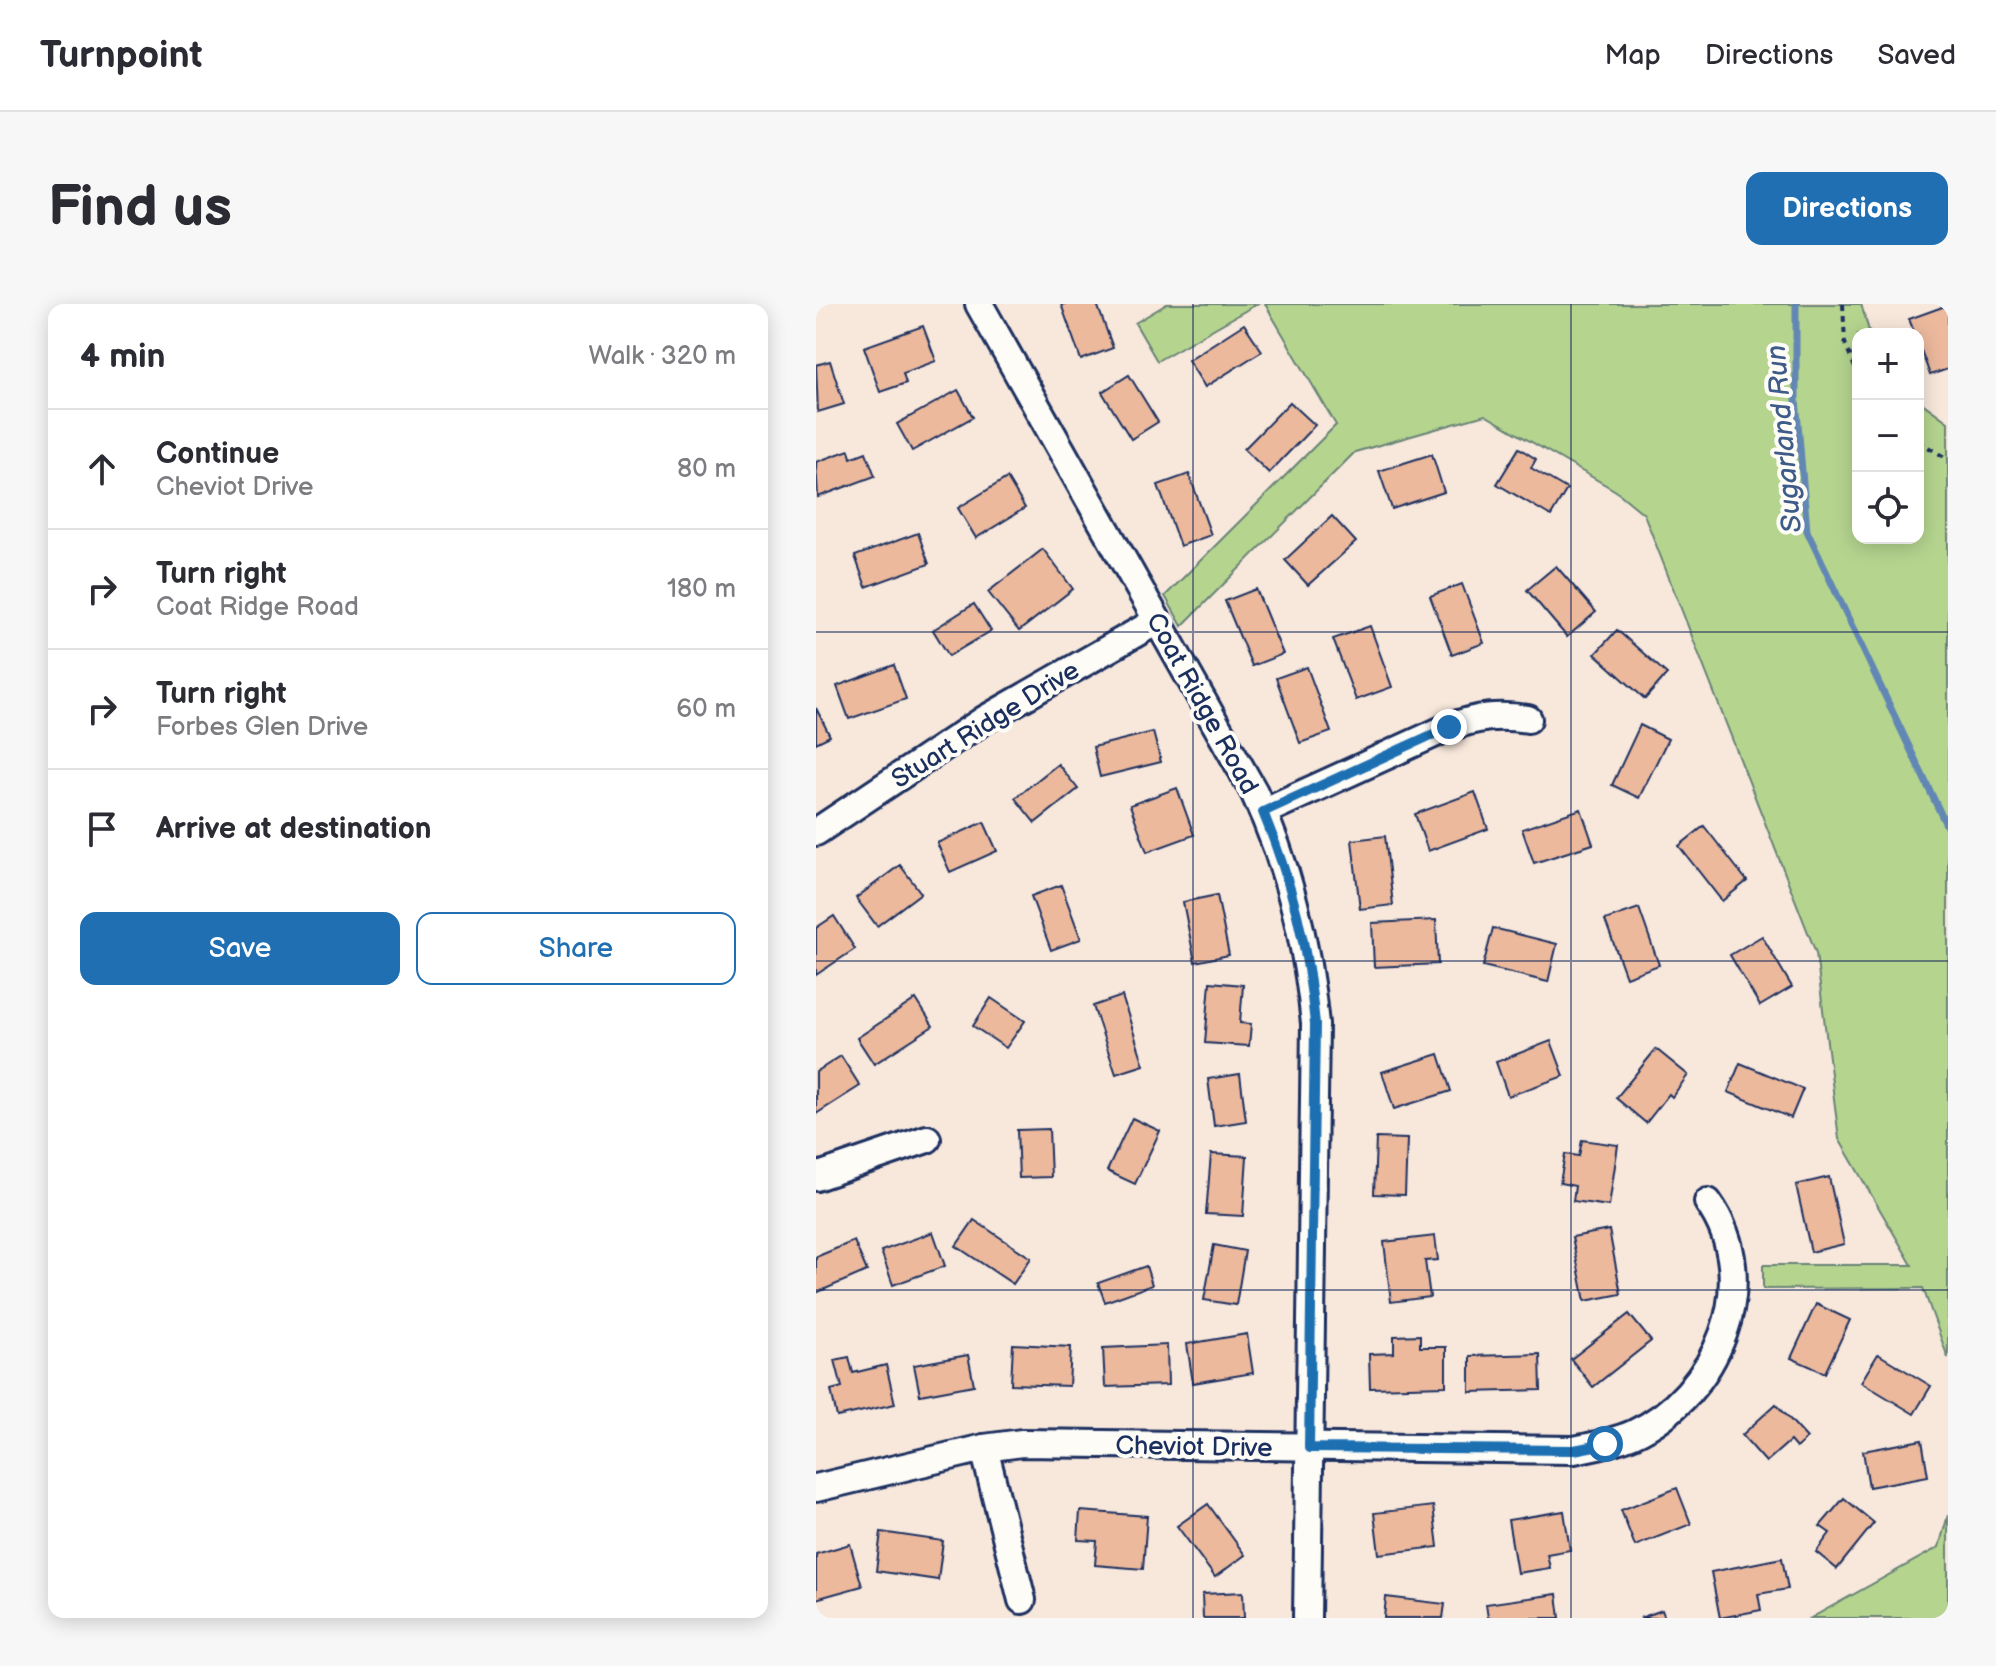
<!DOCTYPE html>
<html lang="en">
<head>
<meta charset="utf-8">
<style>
	body { margin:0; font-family:"Balsamiq Sans",sans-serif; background:#f7f7f7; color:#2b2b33 }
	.controls { position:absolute; right:24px; top:24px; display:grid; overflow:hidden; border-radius:16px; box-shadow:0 4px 20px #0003 }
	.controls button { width:72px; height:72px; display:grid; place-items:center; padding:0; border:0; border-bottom:2px solid #e1e1e2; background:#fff; color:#2b2b33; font:40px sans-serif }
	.stop { position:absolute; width:24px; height:24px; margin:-18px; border:6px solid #1f6fb2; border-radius:50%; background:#fff }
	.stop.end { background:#1f6fb2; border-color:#fff; box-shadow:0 2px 8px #0008 }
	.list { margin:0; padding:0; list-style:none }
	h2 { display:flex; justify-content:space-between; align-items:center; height:104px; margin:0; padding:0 32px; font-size:34px }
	h2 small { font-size:26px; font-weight:400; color:#7c7c81 }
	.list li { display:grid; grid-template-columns:52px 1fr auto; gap:24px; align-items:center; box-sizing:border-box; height:120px; padding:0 32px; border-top:2px solid #e1e1e2 }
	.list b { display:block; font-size:30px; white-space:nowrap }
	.list p { margin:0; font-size:26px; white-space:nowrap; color:#7c7c81 }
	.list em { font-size:26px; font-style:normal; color:#7c7c81 }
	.actions { display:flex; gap:16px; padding:24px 32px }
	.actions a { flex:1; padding:18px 0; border:2px solid #1f6fb2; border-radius:16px; text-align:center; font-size:28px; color:#1f6fb2 }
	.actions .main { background:#1f6fb2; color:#fff }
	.icon { flex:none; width:44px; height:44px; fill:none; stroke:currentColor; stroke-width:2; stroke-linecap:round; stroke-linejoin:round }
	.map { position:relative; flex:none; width:1132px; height:1314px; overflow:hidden; border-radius:16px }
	header { display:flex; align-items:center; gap:48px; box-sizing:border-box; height:112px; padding:0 40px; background:#fff; border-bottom:2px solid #e1e1e2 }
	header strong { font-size:38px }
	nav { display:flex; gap:44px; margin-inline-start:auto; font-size:28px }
	.intro { display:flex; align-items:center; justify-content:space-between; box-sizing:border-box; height:192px; padding:0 48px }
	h1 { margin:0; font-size:56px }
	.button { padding:20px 36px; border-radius:16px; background:#1f6fb2; color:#fff; font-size:28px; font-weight:700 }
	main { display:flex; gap:48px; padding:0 48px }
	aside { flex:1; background:#fff; border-radius:16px; box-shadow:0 4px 20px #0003 }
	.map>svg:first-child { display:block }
	.green { fill:#b5d58f; stroke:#688276; stroke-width:2 }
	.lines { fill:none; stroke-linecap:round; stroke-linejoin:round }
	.stream { stroke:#6287b4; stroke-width:7 }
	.building { fill:#ecb99d; stroke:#1b2f5e; stroke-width:2 }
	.minor-casing { stroke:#1b2f5e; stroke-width:32 }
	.path { stroke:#1b2f5e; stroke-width:4; stroke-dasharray:6 6; stroke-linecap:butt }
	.minor { stroke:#fdfcf7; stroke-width:26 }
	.route { stroke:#1f6fb2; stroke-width:10 }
	.grid { fill:none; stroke:#1b2f5e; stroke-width:2; stroke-opacity:0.55 }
	.labels { text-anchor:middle; stroke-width:8; stroke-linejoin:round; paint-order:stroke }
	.street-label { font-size:26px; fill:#1b2f5e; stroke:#fdfcf7 }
	.water-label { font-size:28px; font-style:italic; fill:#3f5b89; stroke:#fdfcf7 }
</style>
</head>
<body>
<header>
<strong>Turnpoint</strong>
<nav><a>Map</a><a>Directions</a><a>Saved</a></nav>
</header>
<div class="intro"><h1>Find us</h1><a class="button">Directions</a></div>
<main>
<aside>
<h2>4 min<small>Walk · 320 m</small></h2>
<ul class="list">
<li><svg class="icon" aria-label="ahead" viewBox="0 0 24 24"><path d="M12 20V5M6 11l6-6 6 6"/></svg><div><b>Continue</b><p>Cheviot Drive</p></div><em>80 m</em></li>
<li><svg class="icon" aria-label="right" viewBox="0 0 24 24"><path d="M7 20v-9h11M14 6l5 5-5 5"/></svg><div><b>Turn right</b><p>Coat Ridge Road</p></div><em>180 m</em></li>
<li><svg class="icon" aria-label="right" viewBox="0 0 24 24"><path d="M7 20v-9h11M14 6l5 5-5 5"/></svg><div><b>Turn right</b><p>Forbes Glen Drive</p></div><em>60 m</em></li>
<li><svg class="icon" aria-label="arrive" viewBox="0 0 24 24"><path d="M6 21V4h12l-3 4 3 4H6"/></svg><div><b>Arrive at destination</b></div></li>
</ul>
<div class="actions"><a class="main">Save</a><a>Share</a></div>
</aside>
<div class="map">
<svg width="1132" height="1314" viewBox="0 0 1132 1314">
	<rect width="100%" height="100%" fill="#f8e8dc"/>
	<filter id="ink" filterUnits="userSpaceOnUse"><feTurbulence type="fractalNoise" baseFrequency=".0125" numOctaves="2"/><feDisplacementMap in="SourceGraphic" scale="16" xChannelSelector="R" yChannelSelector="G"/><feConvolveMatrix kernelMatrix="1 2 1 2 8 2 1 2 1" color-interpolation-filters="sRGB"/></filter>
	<g filter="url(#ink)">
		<g class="green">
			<polygon points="351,0 441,0 341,57 319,19"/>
			<polygon points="449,0 1045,0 1054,30 1042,30 1042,234 1102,234 1102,96 1132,118 1132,1054 1107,984 947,985 947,961 1096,961 1023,835 1000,649 828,210 800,187 669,111 539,148 366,322 349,292 520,121"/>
			<polygon points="1132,1211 1132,1314 995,1314 1123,1243"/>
		</g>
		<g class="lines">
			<polyline class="stream" points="980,0 980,95 991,227 1132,525"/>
		</g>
		<g class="building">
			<polygon points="245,0 281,0 297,44 265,56"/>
			<polygon points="1132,1 1132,65 1114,71 1102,38 1102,30 1099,30 1093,15"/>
			<polygon points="428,20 446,47 389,83 372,56"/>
			<polygon points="107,22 120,57 87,69 90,79 64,88 48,43"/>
			<polygon points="14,57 28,100 2,108 0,61"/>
			<polygon points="313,71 342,118 315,135 286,88"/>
			<polygon points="142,86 157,113 96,147 81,120"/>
			<polygon points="474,98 499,121 453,169 428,145"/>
			<polygon points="703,144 720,155 715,164 751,185 735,212 681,180"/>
			<polygon points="33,146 35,154 50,148 59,172 2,193 0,158"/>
			<polygon points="616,150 628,188 576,205 563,167"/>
			<polygon points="373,170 395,231 364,242 342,181"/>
			<polygon points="191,174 209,204 160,234 142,204"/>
			<polygon points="516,212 540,238 492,281 469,256"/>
			<polygon points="102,229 113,260 50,283 39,252"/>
			<polygon points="227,245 257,285 203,327 172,288"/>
			<polygon points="740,262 780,308 751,333 711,286"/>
			<polygon points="646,280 668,339 636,351 614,292"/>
			<polygon points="440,285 467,350 436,362 409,297"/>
			<polygon points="158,300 175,327 133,352 117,326"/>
			<polygon points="554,322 576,383 540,396 517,335"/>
			<polygon points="801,326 851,370 829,395 779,350"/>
			<polygon points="78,361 90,395 33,415 21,382"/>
			<polygon points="491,363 515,428 484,439 460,374"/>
			<polygon points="0,404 14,432 0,439"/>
			<polygon points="824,421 852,435 823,494 796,481"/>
			<polygon points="337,428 345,458 284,473 277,443"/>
			<polygon points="242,460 262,485 219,519 199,494"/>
			<polygon points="361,484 378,531 331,548 314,501"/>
			<polygon points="659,488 672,525 612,547 599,510"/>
			<polygon points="765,505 777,540 718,559 706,525"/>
			<polygon points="168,518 181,547 134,568 121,539"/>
			<polygon points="888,522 931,577 906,597 863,542"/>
			<polygon points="569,532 577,601 544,605 536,536"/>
			<polygon points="84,561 105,589 61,622 40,594"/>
			<polygon points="245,581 265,635 235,646 215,592"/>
			<polygon points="401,591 413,651 379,658 367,598"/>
			<polygon points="823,604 843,661 810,673 789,616"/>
			<polygon points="18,612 39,645 0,671 0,624"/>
			<polygon points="620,616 622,660 558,663 556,619"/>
			<polygon points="677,624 741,640 732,678 667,662"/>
			<polygon points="946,632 976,683 944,702 914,651"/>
			<polygon points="394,678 427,681 424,719 435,720 433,742 389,739"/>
			<polygon points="306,692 328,761 300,770 277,702"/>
			<polygon points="175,694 209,717 190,744 157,722"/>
			<polygon points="100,695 117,722 58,760 41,734"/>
			<polygon points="735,737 748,772 692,792 680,758"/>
			<polygon points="840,745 872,771 856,793 853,790 830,819 800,794"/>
			<polygon points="623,750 635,787 578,805 566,768"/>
			<polygon points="25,752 44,782 0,810 0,768"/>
			<polygon points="924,759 987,785 975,814 912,788"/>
			<polygon points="424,770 430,817 398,822 392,775"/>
			<polygon points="316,814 344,827 319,880 291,867"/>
			<polygon points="233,825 235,873 203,874 201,826"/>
			<polygon points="560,834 591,835 589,891 558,890"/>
			<polygon points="766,836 802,841 793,902 757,897 759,882 744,879 749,850 763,852"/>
			<polygon points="395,850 431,852 427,912 390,910"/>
			<polygon points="1013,873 1028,940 995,948 980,881"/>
			<polygon points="158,916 215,954 197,980 140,942"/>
			<polygon points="793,926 805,990 769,997 756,933"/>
			<polygon points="117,928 129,962 77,981 65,947"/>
			<polygon points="619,932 622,956 609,957 614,993 575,998 568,938"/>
			<polygon points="38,937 51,967 0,989 0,953"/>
			<polygon points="398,941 429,947 420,1001 388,996"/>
			<polygon points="330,962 336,981 289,998 282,979"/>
			<polygon points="1000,1000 1034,1016 1009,1069 975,1054"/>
			<polygon points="813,1010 835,1037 777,1083 755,1055"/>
			<polygon points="431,1030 437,1069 377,1079 371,1040"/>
			<polygon points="604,1031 604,1043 630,1043 630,1082 554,1084 553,1050 578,1049 578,1032"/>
			<polygon points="197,1040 255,1043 253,1082 195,1080"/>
			<polygon points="351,1041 352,1081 289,1083 287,1044"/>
			<polygon points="724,1050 725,1086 654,1088 654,1052"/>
			<polygon points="1062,1050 1115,1082 1098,1110 1045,1078"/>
			<polygon points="152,1051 158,1081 104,1091 98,1061"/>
			<polygon points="33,1053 37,1069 70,1061 79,1100 21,1113 15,1086 26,1083 19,1056"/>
			<polygon points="960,1100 991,1134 980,1144 974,1137 950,1158 926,1131"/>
			<polygon points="1106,1136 1112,1172 1053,1183 1047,1147"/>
			<polygon points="861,1184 875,1220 819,1242 805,1206"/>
			<polygon points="1028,1194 1058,1219 1021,1265 1000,1248 1014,1229 1004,1222"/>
			<polygon points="392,1200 429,1251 399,1273 361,1222"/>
			<polygon points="617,1202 622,1243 563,1250 558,1209"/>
			<polygon points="264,1207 331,1212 327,1265 279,1261 281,1237 262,1236"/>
			<polygon points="748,1207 754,1246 731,1250 734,1264 701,1269 692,1216"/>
			<polygon points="65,1228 127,1237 122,1276 60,1267"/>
			<polygon points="34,1240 46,1282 0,1295 0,1250"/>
			<polygon points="966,1254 972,1285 942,1290 945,1306 904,1314 895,1268"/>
			<polygon points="427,1288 428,1314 387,1314 386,1290"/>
			<polygon points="741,1290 744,1314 672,1314 670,1300"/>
			<polygon points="570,1293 629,1300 627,1314 568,1314"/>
			<polygon points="846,1306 849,1314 824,1314"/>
		</g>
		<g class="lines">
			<defs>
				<g id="minor">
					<path d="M163 0 438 488C473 563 491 638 499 720L491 1314"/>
					<path d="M447 508 633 423C663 413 680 410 712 415"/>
					<polyline points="0,528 168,416 341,317"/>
					<polyline points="0,873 111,835"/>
					<polyline points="168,1144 206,1296"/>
					<path d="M0 1184 168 1144 206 1139 758 1146C778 1142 798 1138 817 1130 901 1091 949 978 892 898"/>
				</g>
			</defs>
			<use href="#minor" class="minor-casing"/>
			<g class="path">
				<polyline points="1027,0 1029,39 1042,71"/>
				<polyline points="1102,137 1132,155"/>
			</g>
			<use href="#minor" class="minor"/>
		</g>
	</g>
	<g class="lines" filter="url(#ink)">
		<path class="route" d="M633 423 447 508C476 579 492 643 499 720L493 1144 758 1146 789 1140"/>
	</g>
	<path class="grid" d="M377 0V1314M755 0V1314M0 328H1132M0 657H1132M0 986H1132"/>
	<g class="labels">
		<g class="street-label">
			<text transform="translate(387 399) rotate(61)" y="9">Coat Ridge Road</text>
			<text transform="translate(169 420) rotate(-32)" y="9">Stuart Ridge Drive</text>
			<text transform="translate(378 1142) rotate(1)" y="9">Cheviot Drive</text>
		</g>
		<g class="water-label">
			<text transform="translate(967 135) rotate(-95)" y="10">Sugarland Run</text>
		</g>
	</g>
</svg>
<div class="controls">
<button>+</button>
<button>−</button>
<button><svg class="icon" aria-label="locate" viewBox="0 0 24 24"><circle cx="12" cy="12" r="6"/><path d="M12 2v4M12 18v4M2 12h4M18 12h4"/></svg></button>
</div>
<div class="stop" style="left:789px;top:1140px"></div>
<div class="stop end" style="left:633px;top:423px"></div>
</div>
</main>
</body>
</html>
